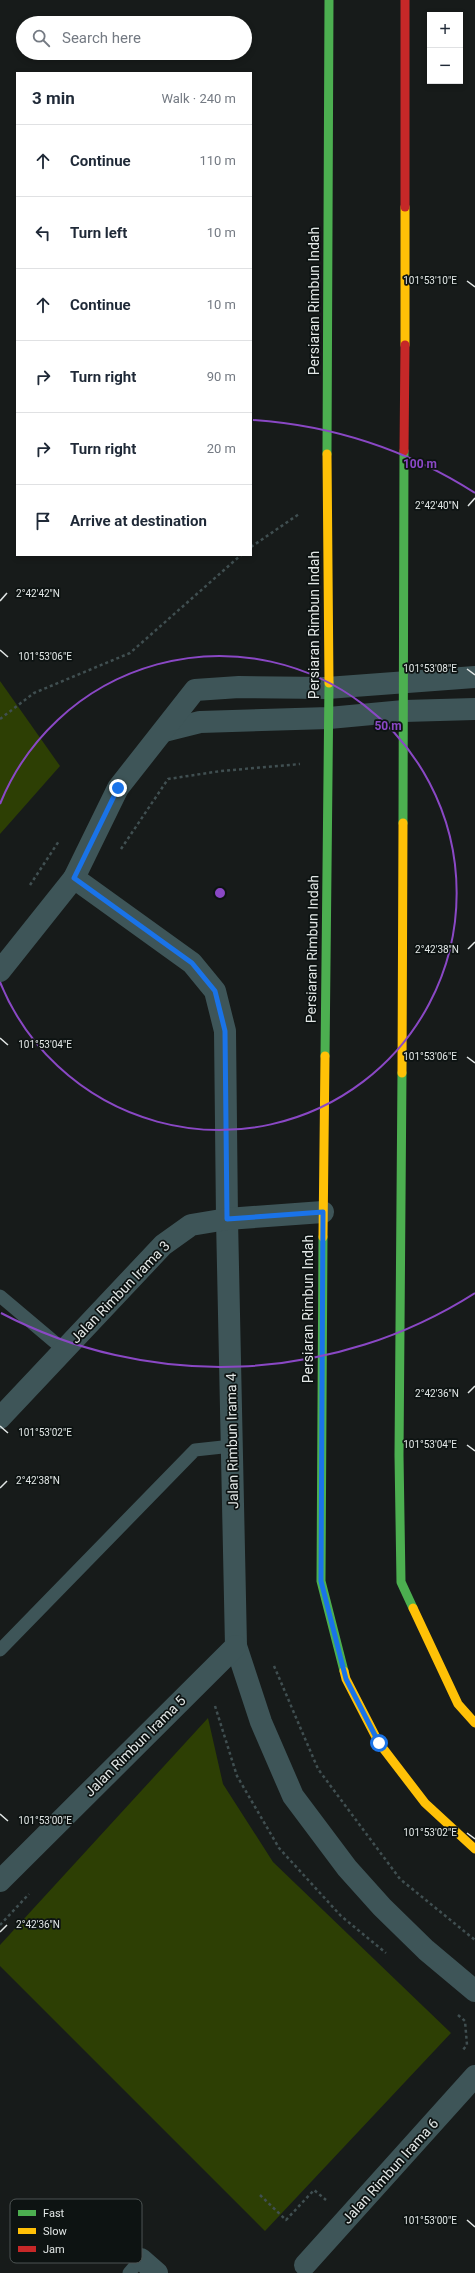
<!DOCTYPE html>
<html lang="en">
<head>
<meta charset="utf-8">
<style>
	body { margin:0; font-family:Roboto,sans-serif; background:#f2f2f3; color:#1f2937 }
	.controls { position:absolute; right:12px; top:12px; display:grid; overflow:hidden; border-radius:0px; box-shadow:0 2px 6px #0003 }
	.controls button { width:36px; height:36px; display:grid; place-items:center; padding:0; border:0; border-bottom:1px solid #e0e1e3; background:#fff; color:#1f2937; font:20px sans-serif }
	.stop { position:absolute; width:12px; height:12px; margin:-9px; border:3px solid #1a73e8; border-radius:50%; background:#fff }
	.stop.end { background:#1a73e8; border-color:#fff; box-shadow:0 1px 4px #0008 }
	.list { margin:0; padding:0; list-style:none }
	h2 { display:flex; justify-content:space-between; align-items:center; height:52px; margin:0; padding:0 16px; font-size:17px }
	h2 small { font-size:13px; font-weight:400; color:#747a83 }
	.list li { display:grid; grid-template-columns:26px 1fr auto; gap:12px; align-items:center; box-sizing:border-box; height:72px; padding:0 16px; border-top:1px solid #e0e1e3 }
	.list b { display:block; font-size:15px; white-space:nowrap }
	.list em { font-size:13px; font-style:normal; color:#747a83 }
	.icon { flex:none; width:22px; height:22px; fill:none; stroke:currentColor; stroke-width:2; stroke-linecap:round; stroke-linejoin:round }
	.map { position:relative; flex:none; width:475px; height:2273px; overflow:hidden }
	.search { position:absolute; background:#fff; box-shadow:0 2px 6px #0003; left:16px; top:16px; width:236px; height:44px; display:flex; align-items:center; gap:10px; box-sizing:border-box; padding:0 14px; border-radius:22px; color:#747a83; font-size:15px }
	.panel { position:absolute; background:#fff; box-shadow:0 2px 6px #0003; left:16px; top:72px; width:236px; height:484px; border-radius:0px }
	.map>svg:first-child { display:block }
	.green { fill:#2d3f04 }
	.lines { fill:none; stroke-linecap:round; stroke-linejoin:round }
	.path { stroke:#404f51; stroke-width:2.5; stroke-dasharray:3 3; stroke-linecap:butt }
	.lane { stroke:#3e5558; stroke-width:13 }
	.street { stroke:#3e5558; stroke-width:22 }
	.fast { stroke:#4caf50; stroke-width:9 }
	.slow { stroke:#ffc107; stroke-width:9 }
	.jam { stroke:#c62828; stroke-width:9 }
	.route { stroke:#1a73e8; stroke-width:5 }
	.ticks { fill:none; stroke:#e2e7e6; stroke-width:1.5 }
	.ring { fill:none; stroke:#8a48c5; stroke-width:2 }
	.labels { text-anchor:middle; stroke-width:3.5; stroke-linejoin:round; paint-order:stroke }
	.street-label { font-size:14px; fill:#e2e7e6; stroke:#0d1312 }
	.key { fill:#0d1312; stroke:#4d5352; stroke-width:1 }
	.key-label { font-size:11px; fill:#e2e7e6 }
	.ticks-label { font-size:10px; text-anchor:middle; fill:#e2e7e6; stroke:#0d1312; stroke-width:3.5; stroke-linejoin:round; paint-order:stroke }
	.centre { fill:#8a48c5; stroke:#0d1312; stroke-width:2 }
	.ring-label { font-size:12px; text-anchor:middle; font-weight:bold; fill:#8a48c5; stroke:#0d1312; stroke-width:3.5; stroke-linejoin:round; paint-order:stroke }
</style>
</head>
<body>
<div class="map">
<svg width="475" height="2273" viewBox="0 0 475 2273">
	<rect width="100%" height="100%" fill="#171b1a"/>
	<g class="green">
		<polygon points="0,681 60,766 0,834"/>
		<polygon points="208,1718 223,1784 273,1862 451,2033 265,2231 0,1966 0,1945"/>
	</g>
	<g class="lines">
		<g class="path">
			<polyline points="251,547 299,514"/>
			<polyline points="0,719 34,693 130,653 241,555"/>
			<polyline points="121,849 168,779 221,771 300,764"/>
			<polyline points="30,885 59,841"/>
			<polyline points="274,1666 318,1769 400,1879 475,1940"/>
			<polyline points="215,1706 237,1776 279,1848 341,1916 386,1953"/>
			<polyline points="0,1925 29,1894"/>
			<polyline points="458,2015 465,2021 467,2045 462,2051"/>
			<polyline points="260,2195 286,2220 314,2190 326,2200"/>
		</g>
		<g class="lane">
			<polyline points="0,1296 64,1350"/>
			<polyline points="0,1650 195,1450 232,1446"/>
			<polyline points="129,2273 141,2259"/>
		</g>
		<g class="street">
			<polyline points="164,731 200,722 329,718 404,711 475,709"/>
			<polyline points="74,878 192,963 215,991 225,1031 227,1219 236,1646 261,1722 293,1796 347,1868 382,1907 426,1950 475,1991"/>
			<polyline points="0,971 74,878 118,788 195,690 239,687 327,688 475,677"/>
			<polyline points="0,1418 163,1245 191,1225 227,1219 323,1212"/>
			<polyline points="0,1881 236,1646"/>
			<polyline points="141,2259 157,2273"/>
			<polyline points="305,2265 475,2076"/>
		</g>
		<g class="fast">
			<polyline points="327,454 329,0"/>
			<polyline points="403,823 404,451"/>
			<polyline points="325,1056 329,683"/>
			<polyline points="402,1073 399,1455 401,1582 413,1608"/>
			<polyline points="323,1237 321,1581 344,1671"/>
		</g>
		<g class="slow">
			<polyline points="405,345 405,207"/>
			<polyline points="327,454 329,683"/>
			<polyline points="402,1073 403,823"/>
			<polyline points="323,1237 325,1056"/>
			<polyline points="413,1608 458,1704 475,1723"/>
			<polyline points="344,1671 346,1679 379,1743 425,1803 475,1849"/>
		</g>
		<g class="jam">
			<polyline points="405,207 405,0"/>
			<polyline points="404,451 405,345"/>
		</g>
	</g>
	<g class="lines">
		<polyline class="route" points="118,788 74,878 192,963 215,991 225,1031 227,1219 323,1212 321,1581 346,1679 379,1743"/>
	</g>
	<path class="ticks" d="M467 281 475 287M468 506 475 498M0 601 7 593M0 650 8 657M467 669 475 675M468 949 475 942M0 1038 8 1045M467 1057 475 1063M468 1393 475 1386M0 1426 8 1433M467 1445 475 1451M0 1488 7 1481M0 1814 8 1821M467 1833 475 1839M0 1932 7 1925M467 2220 475 2227"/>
	<g class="ring">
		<path d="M0 804A237 237 0 1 1 0 982"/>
		<path d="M475 1293A474 474 0 0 1 1 1313M253 420A474 474 0 0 1 475 493"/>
	</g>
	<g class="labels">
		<g class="street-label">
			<text transform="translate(314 301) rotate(-90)" y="5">Persiaran Rimbun Indah</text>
			<text transform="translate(314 625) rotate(-90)" y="5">Persiaran Rimbun Indah</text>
			<text transform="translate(312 949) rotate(-89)" y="5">Persiaran Rimbun Indah</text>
			<text transform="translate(120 1292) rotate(-46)" y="5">Jalan Rimbun Irama 3</text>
			<text transform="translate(308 1309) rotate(-90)" y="5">Persiaran Rimbun Indah</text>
			<text transform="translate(232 1441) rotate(-91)" y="5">Jalan Rimbun Irama 4</text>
			<text transform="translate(135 1746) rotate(-45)" y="5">Jalan Rimbun Irama 5</text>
			<text transform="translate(390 2171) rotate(-48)" y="5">Jalan Rimbun Irama 6</text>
		</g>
	</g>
	<rect x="10" y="2199" width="132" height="64" rx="6" class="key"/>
	<rect x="18" y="2210" width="18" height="6" fill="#4caf50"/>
	<rect x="18" y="2228" width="18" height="6" fill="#ffc107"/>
	<rect x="18" y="2246" width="18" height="6" fill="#c62828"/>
	<g class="key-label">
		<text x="43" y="2217">Fast</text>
		<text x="43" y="2235">Slow</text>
		<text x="43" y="2253">Jam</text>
	</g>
	<g class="ticks-label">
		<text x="430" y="284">101°53'10"E</text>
		<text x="437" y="509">2°42'40"N</text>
		<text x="38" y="597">2°42'42"N</text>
		<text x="45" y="660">101°53'06"E</text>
		<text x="430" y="672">101°53'08"E</text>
		<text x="437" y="953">2°42'38"N</text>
		<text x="45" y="1048">101°53'04"E</text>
		<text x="430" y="1060">101°53'06"E</text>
		<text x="437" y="1397">2°42'36"N</text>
		<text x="45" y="1436">101°53'02"E</text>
		<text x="430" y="1448">101°53'04"E</text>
		<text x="38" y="1484">2°42'38"N</text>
		<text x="45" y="1824">101°53'00"E</text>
		<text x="430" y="1836">101°53'02"E</text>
		<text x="38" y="1928">2°42'36"N</text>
		<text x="430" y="2224">101°53'00"E</text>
	</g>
	<circle cx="220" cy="893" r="6" class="centre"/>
	<g class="ring-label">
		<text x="420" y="468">100 m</text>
		<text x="388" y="730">50 m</text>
	</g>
</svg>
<div class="controls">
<button>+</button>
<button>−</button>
</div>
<div class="stop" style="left:379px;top:1743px"></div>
<div class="stop end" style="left:118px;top:788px"></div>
<div class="search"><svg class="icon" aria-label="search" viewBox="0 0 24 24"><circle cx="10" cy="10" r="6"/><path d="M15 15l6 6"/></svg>Search here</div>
<section class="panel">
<h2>3 min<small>Walk · 240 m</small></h2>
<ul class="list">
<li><svg class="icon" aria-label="ahead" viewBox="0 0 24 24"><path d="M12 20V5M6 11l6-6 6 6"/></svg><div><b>Continue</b></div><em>110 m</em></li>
<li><svg class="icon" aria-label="left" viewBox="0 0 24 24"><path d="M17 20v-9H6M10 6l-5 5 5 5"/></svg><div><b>Turn left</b></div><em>10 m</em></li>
<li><svg class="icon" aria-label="ahead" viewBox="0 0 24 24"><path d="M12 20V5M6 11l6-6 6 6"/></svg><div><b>Continue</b></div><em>10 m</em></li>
<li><svg class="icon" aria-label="right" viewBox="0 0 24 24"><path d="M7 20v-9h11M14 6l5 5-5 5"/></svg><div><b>Turn right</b></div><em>90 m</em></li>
<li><svg class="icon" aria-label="right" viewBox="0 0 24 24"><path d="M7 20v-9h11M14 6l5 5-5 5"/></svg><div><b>Turn right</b></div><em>20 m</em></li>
<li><svg class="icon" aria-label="arrive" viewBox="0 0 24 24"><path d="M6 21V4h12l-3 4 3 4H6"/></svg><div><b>Arrive at destination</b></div></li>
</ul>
</section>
</div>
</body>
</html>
